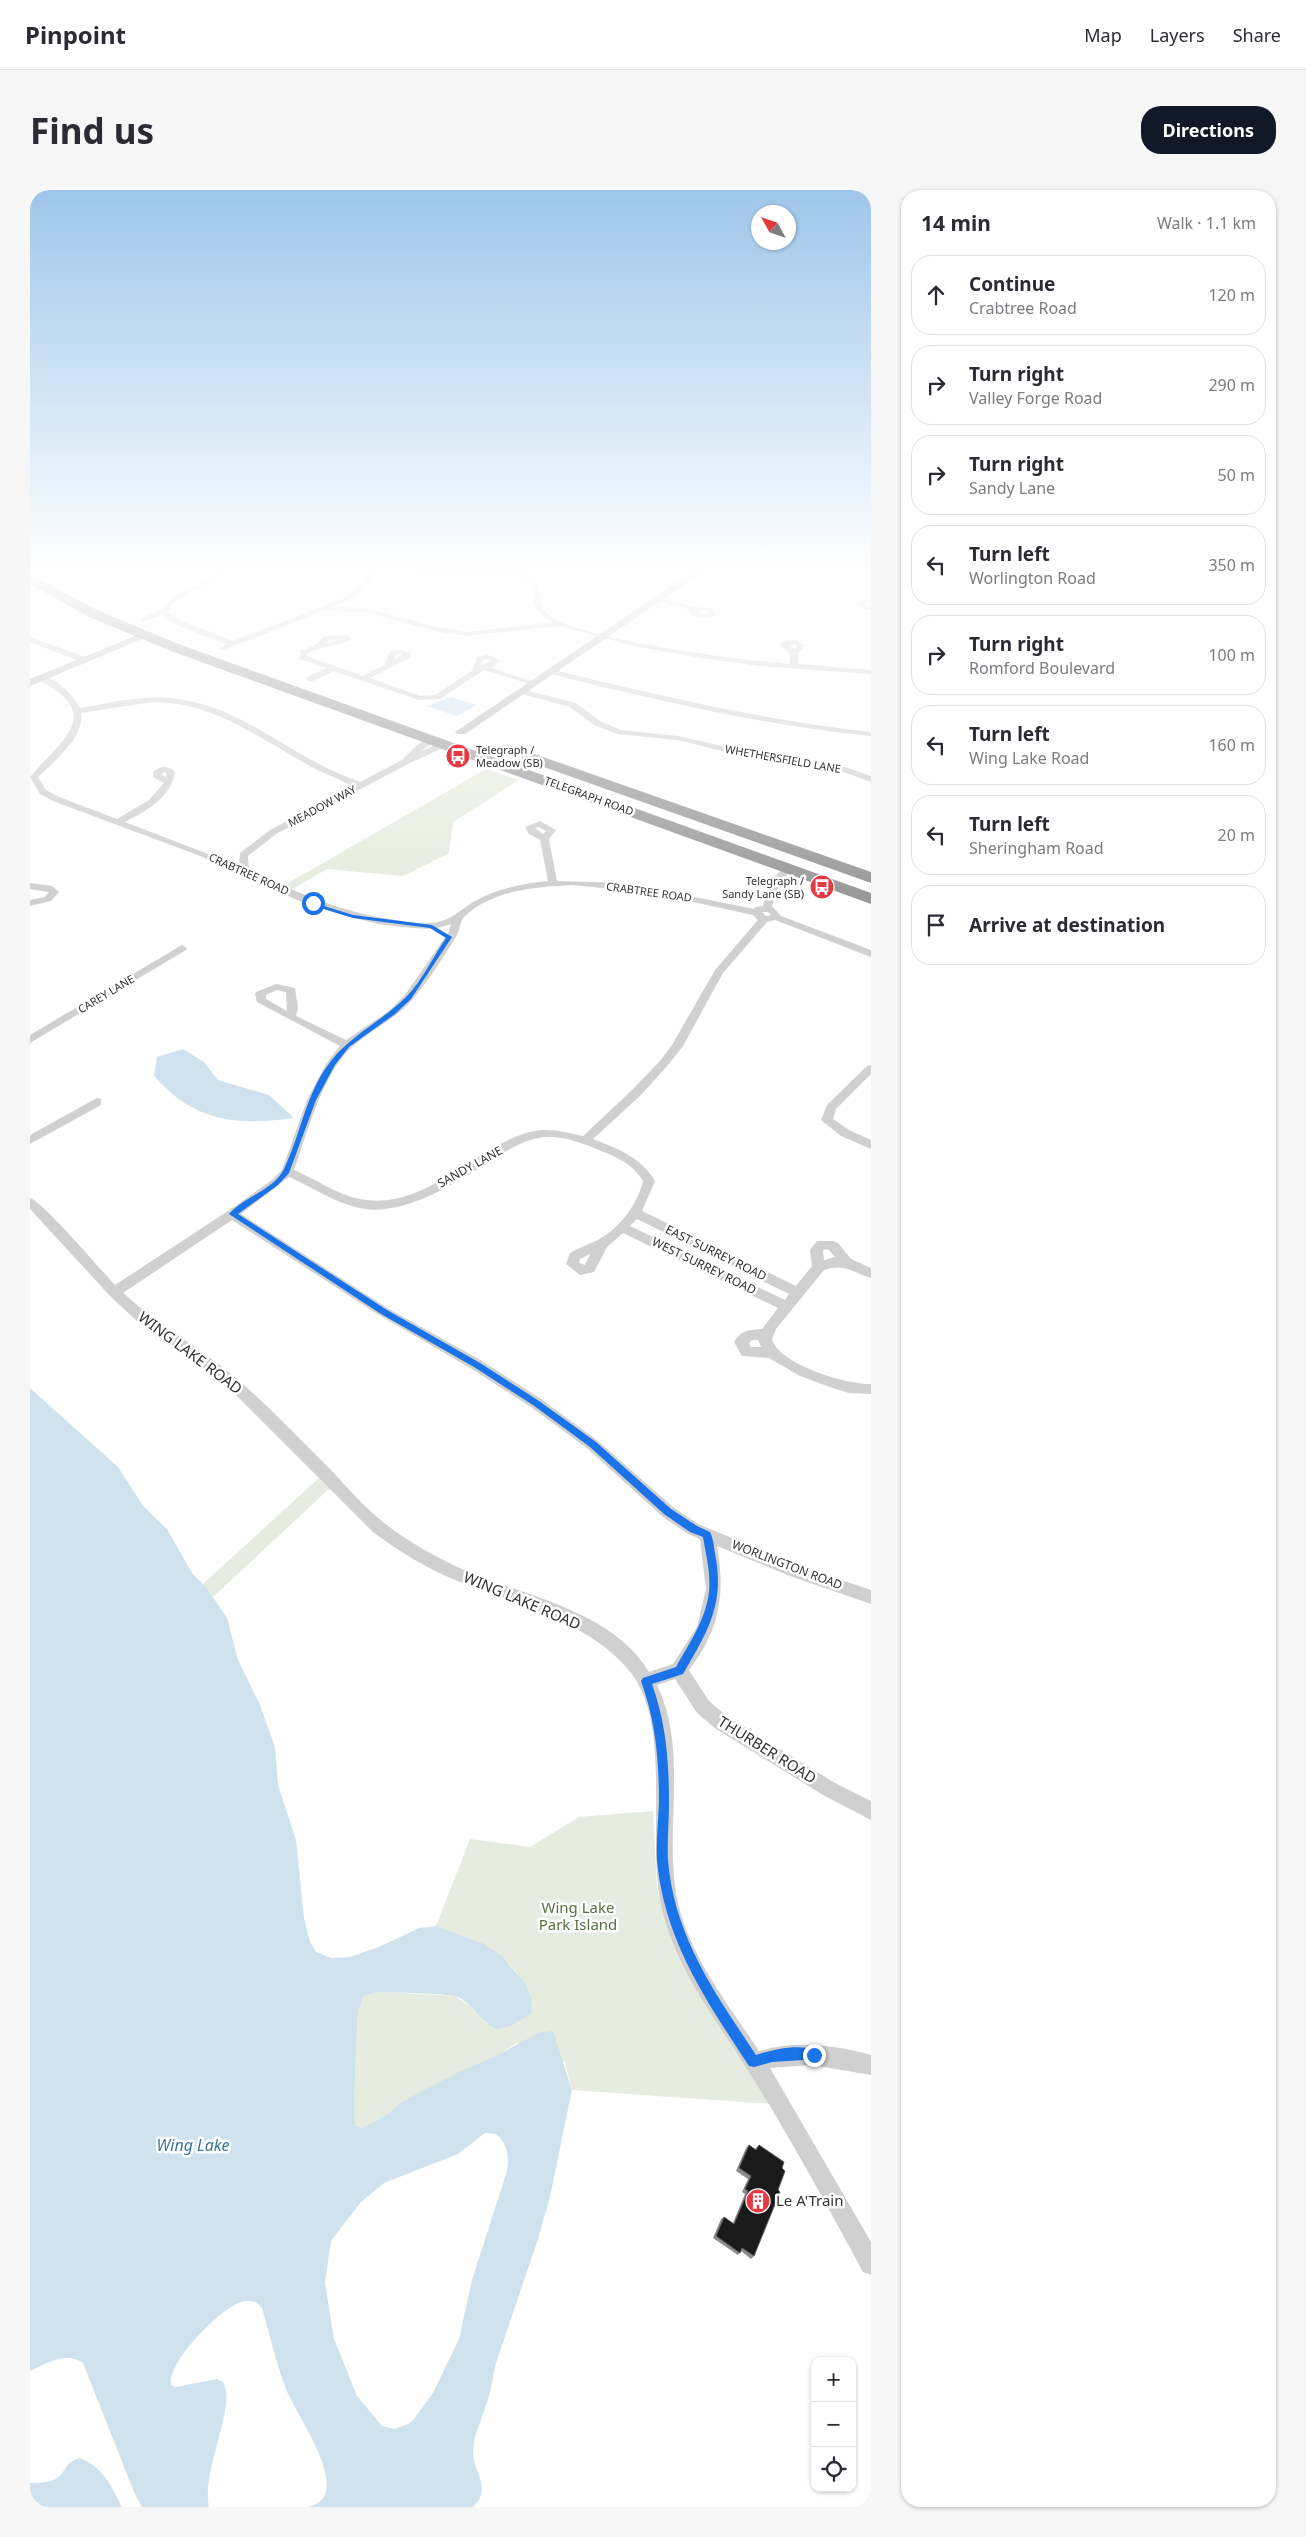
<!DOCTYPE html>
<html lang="en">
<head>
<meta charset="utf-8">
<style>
	body { margin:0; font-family:"Noto Sans",sans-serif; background:#f7f7f7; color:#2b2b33 }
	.controls { position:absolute; right:15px; bottom:15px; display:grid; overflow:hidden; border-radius:10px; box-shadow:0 1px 4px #0004 }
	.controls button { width:45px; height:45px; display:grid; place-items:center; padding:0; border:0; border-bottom:1px solid #e1e1e2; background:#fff; color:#2b2b33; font:25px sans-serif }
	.compass { position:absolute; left:721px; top:15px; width:45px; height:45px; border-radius:50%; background:#fff; box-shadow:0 1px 4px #0004; rotate:310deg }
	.stop { position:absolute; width:15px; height:15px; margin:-11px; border:4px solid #1a73e8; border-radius:50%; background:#fff }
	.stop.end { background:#1a73e8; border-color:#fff; box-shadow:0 1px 5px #0008 }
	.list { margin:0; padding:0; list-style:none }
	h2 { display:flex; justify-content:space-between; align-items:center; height:65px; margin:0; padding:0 20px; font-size:21px }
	h2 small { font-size:16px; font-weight:400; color:#7c7c81 }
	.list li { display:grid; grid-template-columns:32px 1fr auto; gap:15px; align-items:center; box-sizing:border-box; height:80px; margin:0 10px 10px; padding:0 10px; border:1px solid #e1e1e2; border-radius:20px }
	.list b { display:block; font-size:19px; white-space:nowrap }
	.list p { margin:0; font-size:16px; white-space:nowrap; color:#7c7c81 }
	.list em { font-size:16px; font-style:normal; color:#7c7c81 }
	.icon { flex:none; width:28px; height:28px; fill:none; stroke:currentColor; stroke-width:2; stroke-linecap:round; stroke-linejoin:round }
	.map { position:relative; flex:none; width:841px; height:2317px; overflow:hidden; border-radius:20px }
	header { display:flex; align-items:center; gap:30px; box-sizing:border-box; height:70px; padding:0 25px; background:#fff; border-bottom:1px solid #e1e1e2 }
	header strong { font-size:24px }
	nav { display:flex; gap:28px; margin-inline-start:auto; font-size:18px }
	.intro { display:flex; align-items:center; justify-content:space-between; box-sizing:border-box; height:120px; padding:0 30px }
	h1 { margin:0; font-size:35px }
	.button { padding:12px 22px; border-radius:20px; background:#111827; color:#fff; font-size:18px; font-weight:700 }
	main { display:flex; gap:30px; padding:0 30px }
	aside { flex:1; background:#fff; border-radius:20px; box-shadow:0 1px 4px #0004 }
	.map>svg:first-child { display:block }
	.green { fill:#e6ecdf }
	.water { fill:#cfe2ee; fill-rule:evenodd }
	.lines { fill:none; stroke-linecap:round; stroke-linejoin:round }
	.street { fill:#d0d0d0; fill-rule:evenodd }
	.secondary { fill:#bdbdbd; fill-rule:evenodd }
	.highway { fill:#9a9a9a; fill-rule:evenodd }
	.wall { fill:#8c8c8c }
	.building { fill:#1a1a1a; stroke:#5f5f5f }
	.route { fill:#1a73e8 }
	.labels { text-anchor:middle; stroke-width:5; stroke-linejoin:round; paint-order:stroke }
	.far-poi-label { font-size:11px; fill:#333; stroke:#fff; text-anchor:start }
	.far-street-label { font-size:11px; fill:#333; stroke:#fff }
	.street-label { font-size:12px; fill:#333; stroke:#fff }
	.near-street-label { font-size:15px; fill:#333; stroke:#fff }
	.near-park-label { font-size:15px; fill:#56703f; stroke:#fff }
	.near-poi-label { font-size:15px; fill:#333; stroke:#fff; text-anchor:start }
	.near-water-label { font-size:16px; font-style:italic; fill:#3f7597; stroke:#fff }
</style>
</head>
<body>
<header>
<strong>Pinpoint</strong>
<nav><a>Map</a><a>Layers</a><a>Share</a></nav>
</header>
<div class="intro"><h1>Find us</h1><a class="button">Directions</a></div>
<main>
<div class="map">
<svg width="841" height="2317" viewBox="0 0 841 2317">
	<rect width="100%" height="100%" fill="#fff"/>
	<g class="green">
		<polygon points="456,579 489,590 423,632 419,663 373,686 297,679 261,700 253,696"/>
		<polygon points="289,1288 300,1298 183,1407 173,1394"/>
		<path d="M623 1621 627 1699 643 1740 742 1914 542 1900 535 1872 487 1853 470 1864 373 1911 356 1925 332 1938 325 1935 324 1909 328 1821 334 1806 342 1803 353 1802 425 1806 440 1816 457 1834 499 1802C478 1759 447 1752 406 1736L440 1649 500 1657 549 1627Z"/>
	</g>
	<g class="water">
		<polygon points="421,507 447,515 427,526 396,516"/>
		<path d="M153 859 174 872 188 890 239 905 264 928C224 933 188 935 153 912 142 905 133 895 124 886L127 867Z"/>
		<path d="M0 1198 88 1277 113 1316 137 1339 162 1383 176 1397 197 1428 208 1470 230 1515 245 1557 248 1595 266 1650 274 1728 280 1752 286 1762 301 1768 320 1767 351 1756 389 1738 406 1736 454 1754 473 1767 495 1793 502 1811 501 1823 481 1836 467 1839C451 1833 444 1815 428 1807 417 1803 369 1803 353 1802L342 1803 334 1806 328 1821 324 1909 325 1935 332 1938 356 1925 373 1911 429 1882 470 1864 508 1843 523 1841 542 1900 538 1919 520 2007 508 2049 465 2176 460 2203 444 2250C444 2257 442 2264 444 2270 448 2288 460 2301 443 2317H278C327 2306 265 2224 256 2199 246 2173 240 2145 232 2118L226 2112C220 2111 214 2110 208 2113 187 2123 138 2171 141 2195L146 2197 187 2189 193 2192C207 2217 171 2281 179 2317H112L104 2302 53 2173C37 2161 16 2173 0 2181ZM455 1943 466 1944C478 1954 479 1967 477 1981L442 2090 429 2149 403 2203 384 2229 378 2234 364 2239 352 2236 327 2206 304 2149 295 2093 301 2051 331 2012 354 1993 428 1964Z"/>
		<path d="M49 2268C72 2275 82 2297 92 2317H0V2293C42 2294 27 2275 49 2268Z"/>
	</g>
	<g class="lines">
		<g class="street">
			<path d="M196 378H203L144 412 138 422 150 430 203 451 317 407 335 392 341 381 318 380 315 378 486 381 506 390C510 399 508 414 516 422 541 450 718 471 760 474V464L751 455 754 451 767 450 775 456 768 463V474L841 480V484L730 476 666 467 604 456 530 436 436 446 405 441 336 422 293 421 193 460 189 458 196 454 144 434 133 425 114 431 110 429 131 420 140 410ZM348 381 485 385 501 392C504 413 503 422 523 432L436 442 406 437 336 418 302 417C322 409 337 400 348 381ZM765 454 767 456 764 459 759 455Z"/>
			<path d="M625 406 664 417 681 418 687 424C679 430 670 429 661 425L660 420 623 409ZM668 421H677L679 423 671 424Z"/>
			<polygon points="841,408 841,412 834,414 841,416 841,420 831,418 826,413"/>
			<path d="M318 445 321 449C309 459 285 454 276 466L333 486 354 475 360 461 371 460 381 463V467L340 488 390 506 405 505 443 480 447 467 458 465 470 470 461 478 507 493 503 495 454 480 410 509 389 510 304 481 283 491H277V487L297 478 269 469 271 460 284 456 295 446ZM311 449 294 454 300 450ZM370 464 372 465 364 470 366 465ZM457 469 461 471 451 476 453 470Z"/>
			<polygon points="0,447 58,468 59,470 52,472 0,452"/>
			<path d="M520 479C626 505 732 530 841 542V546C731 535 624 510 517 483L516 481Z"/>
			<path d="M8 486C24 485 43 504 50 518 84 512 120 503 155 510 201 518 238 546 278 568 295 578 312 585 330 592L372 570 387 555 400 548 407 550 390 562 411 552H417V556L378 574 246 644 218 666 219 679C266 703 313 723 366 730 381 733 397 735 412 731 424 727 433 718 445 711 467 699 493 693 518 691L510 650 499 644 495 637 510 631 526 640 519 649 527 691 595 693 724 719 726 717 733 716 740 692 755 676H761V680L750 693 742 716 751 726 841 760V767L745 730 737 732 693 783 653 856 638 875 610 906 563 949C588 959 611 967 625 991L612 1021 766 1096 782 1076 780 1060 787 1051H803L808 1053 821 1069 841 1078V1088C821 1082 815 1073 794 1080L746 1139 742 1149C748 1174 817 1195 841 1194V1204L819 1203 800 1197 770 1186 739 1168 712 1166 704 1152C711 1140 719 1140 732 1139L748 1118 593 1043 577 1057 564 1082 550 1085 536 1074 540 1063C548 1058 557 1055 566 1051 588 1040 607 1016 613 991 604 975 587 967 571 961 555 954 537 947 520 947 493 946 466 968 445 981 416 998 388 1015 355 1019 320 1024 289 1000 259 987L211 1024 359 1119 452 1171 511 1209 568 1251 643 1317 668 1334 770 1376 841 1400V1414L760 1386 687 1356C696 1404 689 1441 659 1480L679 1511 698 1527 805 1593 841 1611V1630L793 1605 686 1539 667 1523 645 1489 627 1495C658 1558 635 1635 646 1703 656 1762 697 1812 729 1861 766 1850 804 1855 841 1865V1885L782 1875 740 1878 841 2052V2085L833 2082C798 2017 763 1953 724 1890 692 1837 651 1788 634 1727 613 1656 645 1540 601 1483 559 1430 485 1415 425 1390 396 1378 368 1361 343 1342L203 1202 177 1180 107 1131 81 1107 0 1019V1008C13 1012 71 1080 85 1095L198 1021 242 990 252 980 277 910 296 874 310 856 227 812 225 804 226 802 246 794 265 798 268 818 266 826 316 850 359 821 375 805 418 743 421 734 404 739 382 738 348 734 305 723 267 710 211 682 199 680 173 667 23 611 10 604 0 587C31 550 76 524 8 490ZM123 512C181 512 223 544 271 571 288 581 306 588 323 596L240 640 210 663 209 676 95 632C117 620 140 609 145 582 138 575 130 576 123 582V587L134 593 119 610 87 629 29 607 16 600 8 587C23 573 56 545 51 523ZM135 582 136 583V587L131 584ZM509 637 516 641 513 644 505 638ZM542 695 622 703 723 725 728 730 685 780 642 855 630 871 602 900 553 946C535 942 518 937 500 942 442 957 395 1022 330 1009 307 1005 286 989 264 980 277 944 293 882 322 857 341 840 364 830 382 810 397 793 415 765 427 745 430 739 430 731 434 727 462 700 505 697 542 695ZM732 722H738L741 725 736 726ZM247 800 256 802 257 821 236 809V805ZM607 1029 759 1104 755 1110 600 1036ZM202 1030 349 1125 442 1179 501 1217 558 1259 633 1327 658 1344 670 1349 676 1399 667 1437 643 1474 619 1482C583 1421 495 1406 434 1380 406 1367 378 1352 353 1332 333 1316 317 1297 300 1279 271 1250 243 1221 213 1194 176 1161 131 1137 93 1103ZM795 1059 799 1060 805 1067 794 1070 793 1061ZM560 1064 555 1075 549 1073 550 1069ZM722 1150H728L731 1157H721L719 1153Z"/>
			<polygon points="491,499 546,513 570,531 591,540 648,546 719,562 815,577 841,586 841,592 813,582 719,568 648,550 587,544 564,535 540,517 488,503 487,501"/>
			<polygon points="0,693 22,696 29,702 21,711 0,716 0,710 15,707 19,702 0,699"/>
			<polygon points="152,755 157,758 156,760 0,853 0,845"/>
			<polygon points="841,875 841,884 806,919 803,929 819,940 841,950 841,959 811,946 791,930 797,915 837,876"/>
			<polygon points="67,908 71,909 71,915 0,954 0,945"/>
		</g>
		<g class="secondary">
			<polygon points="668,378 679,378 435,544 427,544 425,542"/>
			<polygon points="110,444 119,446 0,496 0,489"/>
		</g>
		<g class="highway">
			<polygon points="0,385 69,421 151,455 841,703 841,714 141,461 59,427 0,394"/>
			<polygon points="499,562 841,682 841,693 494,570 491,567 494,564"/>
		</g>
	</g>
	<polygon class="wall" points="719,1955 725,1959 729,1955 752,1978 748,2000 724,2066 721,2069 711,2061 708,2065 683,2048 691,2029 694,2027 703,2033 715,2004 712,2002 718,1989 706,1981 716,1958"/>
	<polygon class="building" points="719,1955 726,1960 729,1955 754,1972 752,1978 755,1981 748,2000 750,2002 724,2066 712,2058 710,2063 686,2046 694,2027 704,2034 718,2001 715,1999 721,1986 709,1978"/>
	<linearGradient id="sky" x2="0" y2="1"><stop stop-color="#9ec6ea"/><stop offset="0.54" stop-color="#fff"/><stop offset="1" stop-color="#fff" stop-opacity="0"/></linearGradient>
	<rect width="841" height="702" fill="url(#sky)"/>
	<path class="route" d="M281 712 323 725 402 735 422 747 381 809 365 824 319 857 305 875 286 910 259 983 248 995 208 1024 357 1120 450 1173 509 1211 566 1252 641 1319 667 1336 680 1342C684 1350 684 1360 686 1369 694 1417 676 1444 653 1484L622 1494C636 1533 639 1571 639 1613 639 1632 637 1651 638 1670 644 1746 685 1803 726 1865 744 1859 770 1853 789 1861V1869L742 1872 724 1877 719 1876C676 1810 635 1752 627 1671 626 1652 628 1633 629 1614 629 1570 626 1533 611 1491L613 1488 646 1477C659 1454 676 1429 679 1402 681 1384 676 1365 673 1347L660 1342 634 1324 560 1257 503 1215 444 1177 351 1124 199 1024C213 1007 244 1000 254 979 271 944 276 902 301 871 321 845 352 831 376 807 392 791 403 767 416 748L400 738 323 728 281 715Z"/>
	<defs>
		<symbol id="bus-disc" viewBox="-11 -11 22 22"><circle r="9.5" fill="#e63946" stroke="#fff"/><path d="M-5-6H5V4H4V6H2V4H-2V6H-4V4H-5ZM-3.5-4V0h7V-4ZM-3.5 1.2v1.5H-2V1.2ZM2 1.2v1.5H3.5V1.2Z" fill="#fff"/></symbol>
		<symbol id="building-disc" viewBox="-11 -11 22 22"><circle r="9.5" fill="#e63946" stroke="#fff"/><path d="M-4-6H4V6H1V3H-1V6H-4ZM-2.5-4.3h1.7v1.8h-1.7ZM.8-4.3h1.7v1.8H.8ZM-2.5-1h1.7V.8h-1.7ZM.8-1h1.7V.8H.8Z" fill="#fff"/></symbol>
	</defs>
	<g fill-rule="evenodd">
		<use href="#bus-disc" x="414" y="552" width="28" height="28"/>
		<use href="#bus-disc" x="778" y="683" width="28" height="28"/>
		<use href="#building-disc" x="714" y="1997" width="28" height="28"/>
	</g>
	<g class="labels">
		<g class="far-poi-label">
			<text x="446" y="564">Telegraph /<tspan x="446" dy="13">Meadow (SB)</tspan></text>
			<text x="774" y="695" text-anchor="end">Telegraph /<tspan x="774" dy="13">Sandy Lane (SB)</tspan></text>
		</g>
		<g class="far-street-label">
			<text transform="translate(753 569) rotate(10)" y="4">WHETHERSFIELD LANE</text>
			<text transform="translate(559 606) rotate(20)" y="4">TELEGRAPH ROAD</text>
			<text transform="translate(292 616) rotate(-28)" y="4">MEADOW WAY</text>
			<text transform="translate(219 684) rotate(24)" y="4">CRABTREE ROAD</text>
			<text transform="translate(619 702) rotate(8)" y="4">CRABTREE ROAD</text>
			<text transform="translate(76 804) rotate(-31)" y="4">CAREY LANE</text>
		</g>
		<g class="street-label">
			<text transform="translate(440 977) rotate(-29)" y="4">SANDY LANE</text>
			<text transform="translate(686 1063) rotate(26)" y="4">EAST SURREY ROAD</text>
			<text transform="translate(674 1076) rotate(26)" y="4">WEST SURREY ROAD</text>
			<text transform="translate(757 1375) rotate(21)" y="4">WORLINGTON ROAD</text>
		</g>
		<g class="near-street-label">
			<text transform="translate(160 1163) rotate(37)" y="5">WING LAKE ROAD</text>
			<text transform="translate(492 1411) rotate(23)" y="5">WING LAKE ROAD</text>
			<text transform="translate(737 1560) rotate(32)" y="5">THURBER ROAD</text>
		</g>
		<g class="near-park-label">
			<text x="548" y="1723">Wing Lake<tspan x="548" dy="17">Park Island</tspan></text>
		</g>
		<g class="near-poi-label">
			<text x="746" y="2016">Le A'Train</text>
		</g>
		<g class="near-water-label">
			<text x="163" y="1961">Wing Lake</text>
		</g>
	</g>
</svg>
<div class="controls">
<button>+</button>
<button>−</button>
<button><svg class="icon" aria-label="locate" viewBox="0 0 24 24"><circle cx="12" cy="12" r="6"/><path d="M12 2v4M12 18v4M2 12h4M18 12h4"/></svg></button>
</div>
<svg class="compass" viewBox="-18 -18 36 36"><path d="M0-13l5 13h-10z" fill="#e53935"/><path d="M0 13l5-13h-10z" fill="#7c7c81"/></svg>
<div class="stop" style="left:283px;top:713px"></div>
<div class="stop end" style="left:784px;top:1865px"></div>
</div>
<aside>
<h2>14 min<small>Walk · 1.1 km</small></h2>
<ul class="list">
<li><svg class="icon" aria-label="ahead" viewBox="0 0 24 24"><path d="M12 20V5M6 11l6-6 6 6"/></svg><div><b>Continue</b><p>Crabtree Road</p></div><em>120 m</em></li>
<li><svg class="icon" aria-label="right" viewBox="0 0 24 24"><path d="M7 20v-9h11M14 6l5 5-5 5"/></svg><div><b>Turn right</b><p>Valley Forge Road</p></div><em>290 m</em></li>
<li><svg class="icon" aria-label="right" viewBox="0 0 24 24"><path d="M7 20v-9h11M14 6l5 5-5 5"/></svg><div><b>Turn right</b><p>Sandy Lane</p></div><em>50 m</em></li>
<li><svg class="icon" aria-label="left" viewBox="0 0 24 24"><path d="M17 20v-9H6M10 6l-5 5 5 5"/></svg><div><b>Turn left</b><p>Worlington Road</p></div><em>350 m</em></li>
<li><svg class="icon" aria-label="right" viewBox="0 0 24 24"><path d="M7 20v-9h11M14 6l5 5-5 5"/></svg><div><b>Turn right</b><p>Romford Boulevard</p></div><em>100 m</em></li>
<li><svg class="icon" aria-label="left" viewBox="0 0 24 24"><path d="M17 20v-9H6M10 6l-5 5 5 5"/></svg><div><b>Turn left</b><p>Wing Lake Road</p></div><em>160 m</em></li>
<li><svg class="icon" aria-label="left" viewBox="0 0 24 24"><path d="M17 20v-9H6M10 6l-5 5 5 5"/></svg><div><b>Turn left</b><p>Sheringham Road</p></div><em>20 m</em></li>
<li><svg class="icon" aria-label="arrive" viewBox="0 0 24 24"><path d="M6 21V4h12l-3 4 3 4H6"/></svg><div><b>Arrive at destination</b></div></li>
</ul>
</aside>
</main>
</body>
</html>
